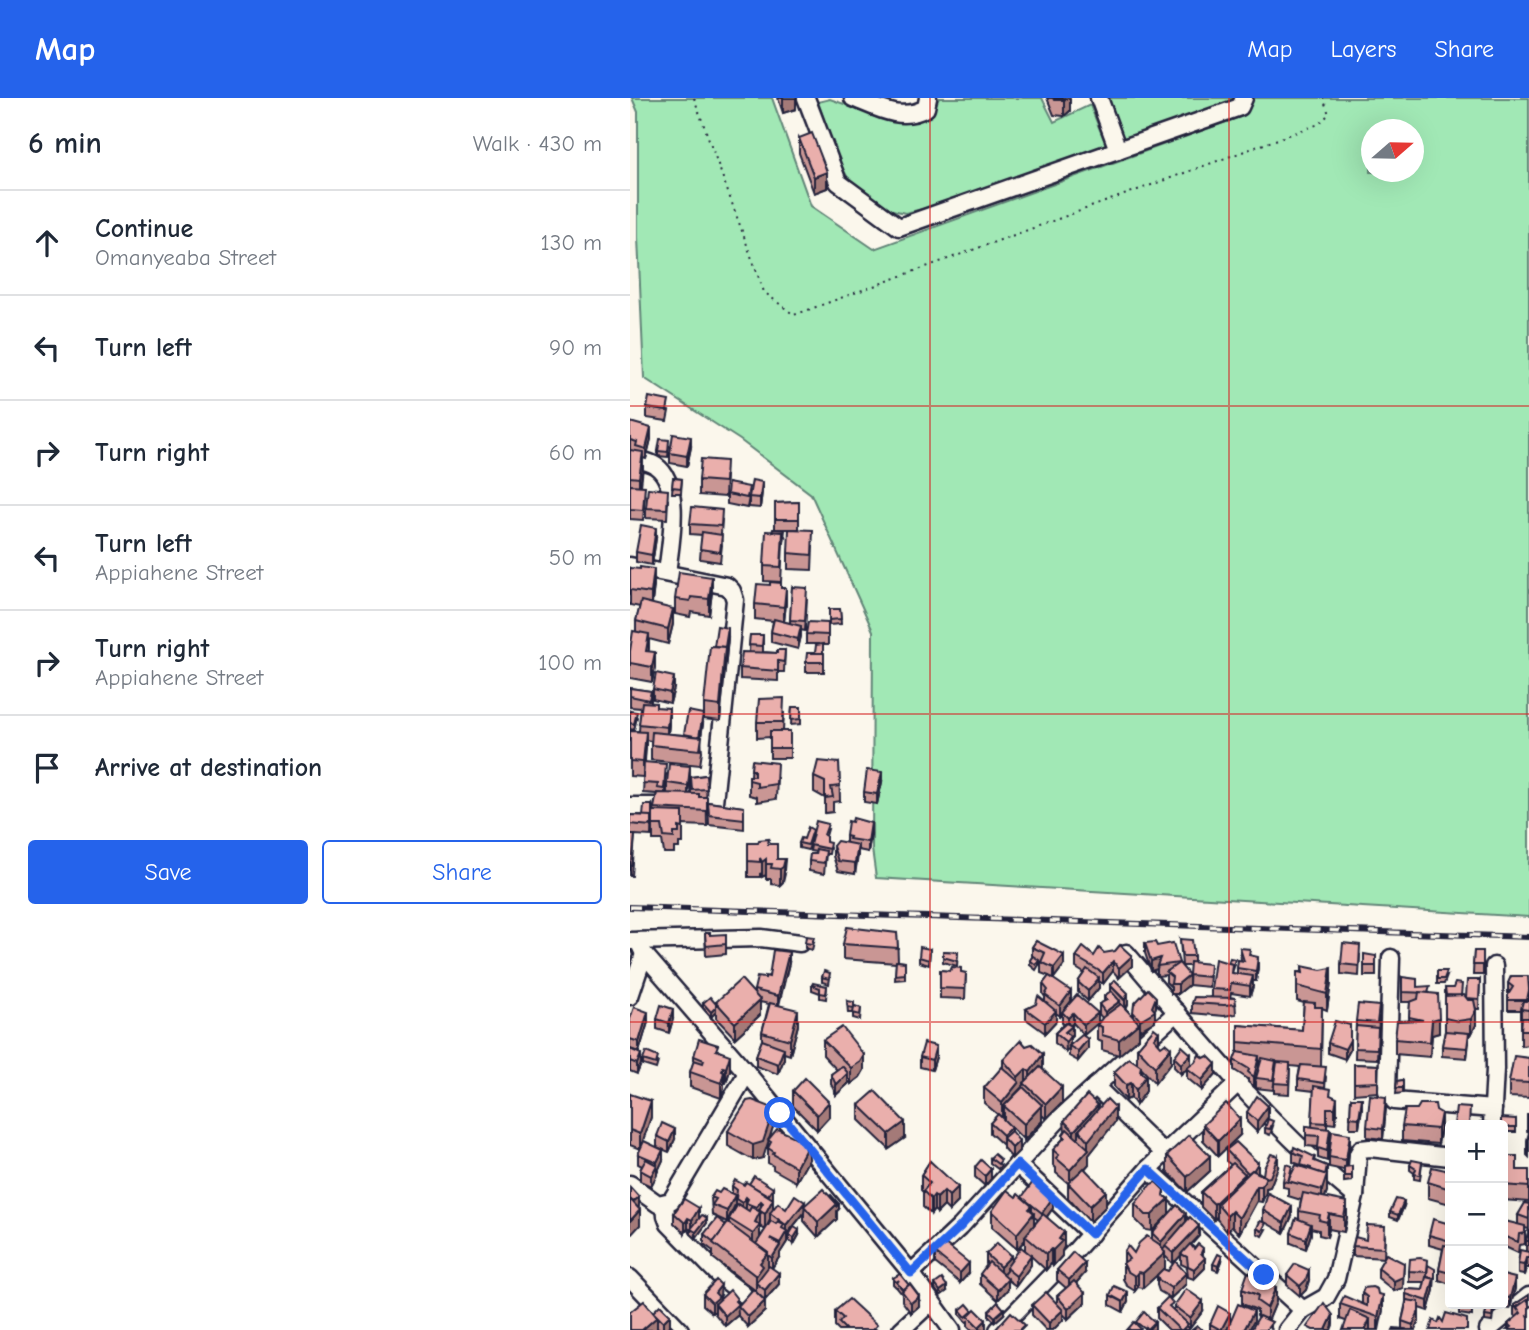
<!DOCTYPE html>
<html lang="en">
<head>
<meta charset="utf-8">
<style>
	body { margin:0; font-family:"Comic Neue",sans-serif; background:#f6f6f7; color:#1f2937 }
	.controls { position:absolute; right:21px; bottom:21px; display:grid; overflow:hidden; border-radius:7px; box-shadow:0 7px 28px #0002 }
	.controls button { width:63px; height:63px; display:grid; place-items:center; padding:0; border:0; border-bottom:2px solid #e0e1e3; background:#fff; color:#1f2937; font:35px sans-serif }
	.compass { position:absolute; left:731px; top:21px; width:63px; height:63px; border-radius:50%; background:#fff; box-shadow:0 7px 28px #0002; rotate:70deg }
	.stop { position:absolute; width:21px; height:21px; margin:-16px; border:5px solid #2563eb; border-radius:50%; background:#fff }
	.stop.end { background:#2563eb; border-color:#fff; box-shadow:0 2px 7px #0008 }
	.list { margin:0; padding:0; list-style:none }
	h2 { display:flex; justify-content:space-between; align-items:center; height:91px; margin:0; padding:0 28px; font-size:30px }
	h2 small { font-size:23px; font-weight:400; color:#747a83 }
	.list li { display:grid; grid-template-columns:46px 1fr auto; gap:21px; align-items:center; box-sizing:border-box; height:105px; padding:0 28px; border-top:2px solid #e0e1e3 }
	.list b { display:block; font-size:26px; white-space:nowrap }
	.list p { margin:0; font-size:23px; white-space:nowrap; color:#747a83 }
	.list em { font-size:23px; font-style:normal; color:#747a83 }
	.actions { display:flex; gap:14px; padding:21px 28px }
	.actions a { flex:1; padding:16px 0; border:2px solid #2563eb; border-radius:7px; text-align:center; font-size:24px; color:#2563eb }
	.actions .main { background:#2563eb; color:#fff }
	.icon { flex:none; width:38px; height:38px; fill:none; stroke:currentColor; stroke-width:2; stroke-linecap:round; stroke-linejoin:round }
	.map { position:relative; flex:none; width:899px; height:1232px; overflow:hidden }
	header { display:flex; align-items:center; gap:42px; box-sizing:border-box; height:98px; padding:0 35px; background:#2563eb; color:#fff }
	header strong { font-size:33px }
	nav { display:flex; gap:38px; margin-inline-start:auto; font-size:24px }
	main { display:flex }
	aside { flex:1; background:#fff }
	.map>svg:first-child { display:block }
	.green { fill:#a1e8b5; stroke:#628578; stroke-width:2; fill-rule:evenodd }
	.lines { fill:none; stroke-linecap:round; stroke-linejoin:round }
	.minor-casing { stroke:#22223b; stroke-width:21 }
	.path { stroke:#22223b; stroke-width:2; stroke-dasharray:2 5; stroke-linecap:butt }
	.minor { stroke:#fbf7ec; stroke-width:16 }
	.rail-casing { stroke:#22223b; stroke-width:6 }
	.rail { stroke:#fbf7ec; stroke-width:3.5; stroke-dasharray:10; stroke-linecap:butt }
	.wall { fill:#c99694; stroke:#22223b; stroke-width:2; fill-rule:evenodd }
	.shaded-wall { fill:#a47a78; stroke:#22223b; stroke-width:2 }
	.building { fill:#eaafac; stroke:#22223b; stroke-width:2 }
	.route { stroke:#2563eb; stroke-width:9 }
	.grid { fill:none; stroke:#d62828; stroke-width:2; stroke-opacity:0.55 }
</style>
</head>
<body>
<header>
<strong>Map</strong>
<nav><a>Map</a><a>Layers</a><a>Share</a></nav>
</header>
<main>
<aside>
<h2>6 min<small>Walk · 430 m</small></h2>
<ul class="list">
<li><svg class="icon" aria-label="ahead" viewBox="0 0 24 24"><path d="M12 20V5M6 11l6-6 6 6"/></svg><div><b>Continue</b><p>Omanyeaba Street</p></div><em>130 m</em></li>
<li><svg class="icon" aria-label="left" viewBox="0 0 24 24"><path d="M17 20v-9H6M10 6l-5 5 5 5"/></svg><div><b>Turn left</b></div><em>90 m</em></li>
<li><svg class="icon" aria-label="right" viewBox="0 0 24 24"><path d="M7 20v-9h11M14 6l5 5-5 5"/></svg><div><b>Turn right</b></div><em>60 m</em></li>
<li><svg class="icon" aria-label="left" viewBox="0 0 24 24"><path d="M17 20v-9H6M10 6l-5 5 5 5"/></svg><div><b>Turn left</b><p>Appiahene Street</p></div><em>50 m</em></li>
<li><svg class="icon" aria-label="right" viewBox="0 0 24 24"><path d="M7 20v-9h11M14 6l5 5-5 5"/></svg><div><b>Turn right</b><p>Appiahene Street</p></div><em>100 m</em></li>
<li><svg class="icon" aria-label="arrive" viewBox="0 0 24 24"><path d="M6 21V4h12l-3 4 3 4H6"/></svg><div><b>Arrive at destination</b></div></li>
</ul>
<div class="actions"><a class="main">Save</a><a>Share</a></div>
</aside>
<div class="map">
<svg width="899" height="1232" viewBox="0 0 899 1232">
	<rect width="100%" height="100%" fill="#fbf7ec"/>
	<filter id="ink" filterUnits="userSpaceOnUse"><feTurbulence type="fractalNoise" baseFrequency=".0143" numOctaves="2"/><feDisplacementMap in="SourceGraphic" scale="14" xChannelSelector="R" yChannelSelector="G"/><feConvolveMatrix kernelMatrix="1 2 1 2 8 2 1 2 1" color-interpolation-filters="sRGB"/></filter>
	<g filter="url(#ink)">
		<g class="green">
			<path d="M2 0H142L181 108 244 151 613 18 620 0H899V819L246 780 242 751 243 533 181 396 110 342 14 280 8 139V14ZM741 32H783V74H741Z"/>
			<polygon points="309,0 412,0 424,24 460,7 477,49 319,105 275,115 250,109 223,89 208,62 188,4 200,1 268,25 301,17"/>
			<polygon points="472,0 605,0 602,4 493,47"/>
		</g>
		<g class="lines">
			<defs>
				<g id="minor">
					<polyline points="176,0 208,84 269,129 610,9 614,0"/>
					<path d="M223 0C248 10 271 24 296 10L298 0"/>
					<polyline points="469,0 488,52"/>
					<path d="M0 359C8 362 19 363 26 368 53 387 40 448 37 475"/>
					<polyline points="0,468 97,488 102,493 105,502 84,704 77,707 56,708"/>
					<polyline points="0,708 33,708"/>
					<polyline points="0,843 131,840 170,845"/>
					<polyline points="8,843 14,856 117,975 281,1175 322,1232"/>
					<path d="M496 855C568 939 638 1027 725 1098L706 1181 696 1199 673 1212"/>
					<polyline points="761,860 757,993 764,1003 863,1011"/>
					<polyline points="0,898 14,856"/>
					<polyline points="465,988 534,1055"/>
					<polyline points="862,1027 865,971 864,868"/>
					<polyline points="387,1066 461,1136"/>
					<polyline points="518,1071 608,985"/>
					<polyline points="0,1086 28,1106 41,1103 117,975"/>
					<polyline points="725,1098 728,1056 731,1051 740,1050 820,1059"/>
					<polyline points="35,1105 36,1118 39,1126 91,1179 113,1196"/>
					<polyline points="281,1175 330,1129 427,1023 547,914"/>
					<polyline points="0,1180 50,1232"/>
					<polyline points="271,1232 300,1205"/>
					<polyline points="368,1232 446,1152 518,1071 673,1212 657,1232"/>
					<polyline points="858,1232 899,1198"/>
				</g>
			</defs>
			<use href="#minor" class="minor-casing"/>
			<polyline class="path" points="64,0 134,194 164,217 689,26 699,16 693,0"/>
			<use href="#minor" class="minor"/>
			<defs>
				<polyline id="rail" points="0,809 899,839"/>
			</defs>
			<use href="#rail" class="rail-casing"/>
			<use href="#rail" class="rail"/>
		</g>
		<g class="wall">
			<polygon points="148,0 166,0 166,11 153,15"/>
			<polygon points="417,0 440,0 440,13 434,18 424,17"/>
			<polygon points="169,40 197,90 184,95 169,55"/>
			<polygon points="17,310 39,313 37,323 17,320"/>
			<polygon points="0,324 21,341 16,361 13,360 13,369 11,388 15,398 13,422 0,421"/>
			<polygon points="39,348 38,359 28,358 28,353"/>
			<polygon points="61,349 57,368 40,365 40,355"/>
			<polygon points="96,378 95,399 69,397 69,382"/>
			<polygon points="43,380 52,381 51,395 42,395"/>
			<polygon points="132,394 130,410 119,409 119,399"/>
			<polygon points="97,396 119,399 117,410 97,406"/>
			<polygon points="38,402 37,421 16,420 16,410"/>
			<polygon points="169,404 169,431 145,431 155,438 154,445 153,445 151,484 134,483 134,468 142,434 145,431 145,405"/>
			<polygon points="92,422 91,436 92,447 90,464 70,461 72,437 60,436 60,426"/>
			<polygon points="26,440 22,467 6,464 6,454"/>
			<polygon points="183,448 182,472 158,471 158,455"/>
			<polygon points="0,470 24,487 22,506 43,526 38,546 19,541 18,553 25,569 22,584 0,580 0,553 6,533 6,523 10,509 0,507"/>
			<polygon points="162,489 177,500 175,533 171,532 171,538 168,551 141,544 141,534 143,523 125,521 125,506 151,490 156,505 154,524 160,525"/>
			<polygon points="82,494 79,517 61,514 60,519 45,516 45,501"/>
			<polygon points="199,511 210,511 211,526 199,527"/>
			<polygon points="198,525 198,547 193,547 193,555 194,555 194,574 176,574 176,564 185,555 188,546 176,546 176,536"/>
			<polygon points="120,537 133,537 133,554 147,555 155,552 154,574 148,574 148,583 110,581 110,570 119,554"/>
			<polygon points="98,540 90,623 74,621 74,606 84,548"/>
			<polygon points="0,590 21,593 21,605 26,609 39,626 38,636 54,637 73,626 71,639 72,654 70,667 21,662 21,643 16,642 15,664 36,676 35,695 37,695 37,685 60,678 58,696 61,696 61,679 76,677 77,728 53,727 53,745 49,745 49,750 44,750 44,755 34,755 32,742 23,742 23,713 27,696 13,695 14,677 13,679 0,678 0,633 9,633 11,610 0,609"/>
			<polygon points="44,590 40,605 23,601 23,591"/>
			<polygon points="162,609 171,609 171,626 161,627"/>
			<polygon points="0,613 7,619 4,632 0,631"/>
			<polygon points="154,615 153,633 160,633 160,660 140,660 140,639 127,640 127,624"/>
			<polygon points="122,662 147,680 146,701 127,704 127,699 119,697 119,678 121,678"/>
			<polygon points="209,665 210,703 203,704 203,714 195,715 195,700 184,694 184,679"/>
			<polygon points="252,684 247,706 234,704 234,694"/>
			<polygon points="78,704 114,709 114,731 79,727"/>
			<polygon points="22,707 21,738 5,737 2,778 0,778 0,717 13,718"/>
			<polygon points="198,731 196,738 196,744 200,750 199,756 196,756 194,776 179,773 179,763 185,756 186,754 180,753 182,742 178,752 169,750 169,745 183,732"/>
			<polygon points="241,736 238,754 228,752 225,776 208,773 203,758 203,748 216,745 216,738"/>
			<polygon points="118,745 139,746 155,776 153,784 150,787 141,786 141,781 136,781 136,777 132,779 130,775 130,779 118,779"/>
			<polygon points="75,835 96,846 96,856 76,858"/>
			<polygon points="267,835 268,863 275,864 275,881 265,882 266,865 213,861 213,846"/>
			<polygon points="550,841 564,858 564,864 580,877 579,889 559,887 560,868 552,868"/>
			<polygon points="406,843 434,867 424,880 421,879 441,903 468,915 454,937 443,925 441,927 442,938 440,940 440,947 458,951 448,963 439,958 439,950 436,954 425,945 425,935 434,926 432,925 432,916 430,918 426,915 426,923 415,935 396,921 396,911 415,904 415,899 413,896 413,886 419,878 411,875 411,864 409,863 409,867 406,872 400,867 400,862 402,859 402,849"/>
			<polygon points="184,844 182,852 175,850 175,845"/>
			<polygon points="515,845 527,848 549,865 559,887 548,896 541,896 541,889 536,884 536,877 527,878 527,871 521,873 515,855"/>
			<polygon points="610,850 620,857 628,869 626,883 623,883 623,888 620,898 601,895 600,899 605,900 606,916 594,918 562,915 562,905 581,899 581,891 605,866 602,875 607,876 607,870 611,863"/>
			<polygon points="300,851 299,867 289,864 289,859"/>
			<polygon points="313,853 328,854 327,868 313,864"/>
			<polygon points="844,853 853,853 853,877 843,877"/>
			<polygon points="474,855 502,868 489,880 483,873 473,886 469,883 469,890 458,903 448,894 448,884 454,875 446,870 446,859 464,858"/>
			<polygon points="730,857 729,878 711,876 711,866"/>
			<polygon points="746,858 746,878 734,878 734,868"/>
			<polygon points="159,865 149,907 168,927 160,957 154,955 154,961 148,976 126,968 126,958 132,942 132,934 139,906 130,904 130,917 105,940 86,920 86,914 81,919 73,910 73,905 86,906 86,904 124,896 124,892 135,880"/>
			<polygon points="672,868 701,885 697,912 692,910 691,969 696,979 695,990 701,998 707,1015 705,1026 697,1025 697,1031 700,1041 697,1063 688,1060 688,1049 676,1048 676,1028 682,1029 684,993 668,991 668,981 670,969 660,968 659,996 644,995 644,986 643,992 626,990 626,983 624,989 618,984 618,981 604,972 604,962 608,954 608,927 672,932 674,905 667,903 667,874 672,874"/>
			<polygon points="310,872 336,875 335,901 310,900"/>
			<polygon points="817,878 814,886 807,886 807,881"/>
			<polygon points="192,879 200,880 199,886 192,884"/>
			<polygon points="772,879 787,889 800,895 809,935 802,937 800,959 765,956 765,941 779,923 780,904 772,904"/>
			<polygon points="850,882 849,911 846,911 846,927 841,937 839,937 837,960 812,958 812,948 815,933 815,890 836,900"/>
			<polygon points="878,885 899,885 899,947 891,948 891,912 878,912"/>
			<polygon points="182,887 197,888 196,901 190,900 190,895 182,892"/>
			<polygon points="480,887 498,906 496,911 503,918 503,914 526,909 524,913 525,923 510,932 509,931 509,940 489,957 472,952 472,944 467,942 467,927 472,920 469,916 469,906 474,904 474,898 480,894"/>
			<polygon points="217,903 224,908 231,910 230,922 223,920 223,915 218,915"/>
			<polygon points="749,919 747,961 725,960 726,923"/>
			<polygon points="0,921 18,924 9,954 0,951"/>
			<polygon points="27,921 43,921 39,935 27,931"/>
			<polygon points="720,927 720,952 715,961 698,955 698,945"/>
			<polygon points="193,942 234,972 230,979 221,986 218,983 218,986 206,997 201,986 201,976 207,972 193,957"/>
			<polygon points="529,946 541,965 525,985 511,970 516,993 506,1007 501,1000 496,1002 484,989 484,974 507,965 507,950"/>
			<polygon points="0,951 11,966 7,976 0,973"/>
			<polygon points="88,952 100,972 96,985 94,985 94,989 91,1000 60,989 60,974 64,963 64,958"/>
			<polygon points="290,959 306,959 302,972 290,969"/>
			<polygon points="544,959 561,966 559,968 586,976 572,992 557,980 557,971 551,976 544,969"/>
			<polygon points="899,960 899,1000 879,999 879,984"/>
			<polygon points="13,962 28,964 26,971 13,967"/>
			<polygon points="373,962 413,971 432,1005 416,1021 412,1017 412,1023 394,1042 381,1029 381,1034 389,1053 382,1060 373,1050 373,1046 373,1047 360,1035 360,1025 374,1023 374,1017 372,1020 354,1005 354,990 373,970"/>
			<polygon points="724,966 748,967 748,994 724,996"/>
			<polygon points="773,982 773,995 766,996 767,983"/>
			<polygon points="163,993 199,1019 187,1032 163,1008"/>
			<polygon points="0,996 21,1019 10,1051 0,1047"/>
			<polygon points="721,1000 732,1010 729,1030 720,1030"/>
			<polygon points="229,1007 275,1040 259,1051 229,1022"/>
			<polygon points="756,1009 753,1041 737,1039 737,1029"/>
			<polygon points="468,1010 485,1024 459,1057 459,1066 455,1071 476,1108 460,1124 438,1100 438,1085 426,1075 426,1070 423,1067 423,1052 433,1041 433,1037 435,1034 434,1023"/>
			<polygon points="806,1012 811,1030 808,1046 772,1043 772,1028"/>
			<polygon points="617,1014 638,1019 627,1034 617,1024"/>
			<polygon points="897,1017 899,1017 899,1034 897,1033"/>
			<polygon points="886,1021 886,1034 873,1034 873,1027"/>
			<polygon points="573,1027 610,1037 588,1058 573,1042"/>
			<polygon points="643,1028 640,1037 635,1035 635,1030"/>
			<polygon points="143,1029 138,1042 179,1061 166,1084 143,1071 143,1068 138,1065 138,1042 133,1060 123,1062 98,1048 98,1033"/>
			<polygon points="899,1034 899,1059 897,1057 897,1042"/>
			<polygon points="27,1038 45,1041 39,1054 27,1049"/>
			<polygon points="720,1046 716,1069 722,1068 722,1083 714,1084 714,1072 699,1069 699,1059"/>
			<polygon points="596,1052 633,1077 648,1069 640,1089 636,1090 636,1094 632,1104 627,1103 609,1136 602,1128 597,1134 587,1121 587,1118 584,1122 571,1109 571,1094 601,1067 596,1063"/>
			<polygon points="663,1054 697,1068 697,1093 695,1099 717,1119 714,1134 699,1131 697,1139 689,1137 689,1132 681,1130 681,1136 676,1151 661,1145 661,1135 669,1121 669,1113 671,1102 658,1098 658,1090 653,1089 653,1083 662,1074 671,1069 671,1067 663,1064"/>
			<polygon points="8,1056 33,1062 21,1088 10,1083 10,1072 12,1068 8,1066"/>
			<polygon points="537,1057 580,1073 557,1094 537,1073"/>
			<polygon points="360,1060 371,1067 368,1071 360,1065"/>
			<polygon points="300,1063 328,1104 319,1113 314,1108 307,1115 304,1112 301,1116 293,1109 293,1094 291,1092 291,1077"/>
			<polygon points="792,1064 790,1082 784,1081 784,1075 780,1072 780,1067"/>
			<polygon points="873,1066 887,1072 899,1072 899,1104 873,1102"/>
			<polygon points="345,1069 361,1081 355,1088 345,1079"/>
			<polygon points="820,1073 820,1106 798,1100 798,1084"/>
			<path d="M119 1086 143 1090V1111H156L175 1107 209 1111 207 1113V1121L188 1139 174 1123V1115L157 1136V1144L150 1155V1158L142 1170 149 1186 135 1202 129 1197 135 1213 118 1229 108 1218V1217L95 1228 85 1216V1213L82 1215 73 1207V1196L91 1197 89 1202 107 1205 108 1207 126 1193 83 1160V1153L74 1146V1136L99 1126V1121L106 1108V1106L105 1105 97 1124 82 1117 81 1099 102 1095V1088ZM140 1122V1123L130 1140V1128L135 1132Z"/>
			<path d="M534 1098 539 1116 556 1124 569 1138 561 1147 573 1157 575 1170 564 1181 558 1179 557 1169 551 1166V1157L545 1164 556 1186 541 1200 529 1193 527 1187V1177L513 1190 508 1189 505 1193 497 1188 493 1181V1165L494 1164V1154L504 1155 522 1141V1135L537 1119 522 1133 516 1132 505 1121V1106ZM535 1158 543 1166 538 1173 534 1172 535 1170Z"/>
			<path d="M386 1099H392L423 1110 417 1119 434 1149 432 1153V1158L423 1168 421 1166 416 1172 401 1158V1167L386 1188 378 1182V1191L368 1202 350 1186V1176L357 1167 356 1166V1156L381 1164 395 1152V1142L387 1151 362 1129V1113ZM404 1119 408 1122 404 1127Z"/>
			<polygon points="899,1106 899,1170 896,1170 894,1177 888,1176 888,1166 896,1153 896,1143 899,1131 895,1130 895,1146 889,1147 888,1155 873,1148 873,1128 888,1126 888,1117"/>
			<polygon points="774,1108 768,1122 760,1119 760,1114"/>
			<polygon points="633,1112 662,1118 654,1135 633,1123"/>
			<polygon points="44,1115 69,1120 77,1125 66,1140 61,1136 61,1132 58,1130 55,1135 44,1125"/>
			<polygon points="820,1126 820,1186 809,1182 809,1172 813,1151 799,1147 799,1137"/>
			<polygon points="627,1130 636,1131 632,1138 627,1135"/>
			<polygon points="159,1137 169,1137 164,1146 159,1143"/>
			<polygon points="755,1138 754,1160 773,1190 764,1193 748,1180 748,1170 754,1160 723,1158 723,1148 736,1142"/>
			<polygon points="305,1155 339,1175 330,1185 305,1165"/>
			<polygon points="592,1163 588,1173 583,1171 583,1166"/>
			<polygon points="798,1167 805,1176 804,1192 798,1213 789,1210 789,1223 785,1232 763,1232 772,1231 772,1223 776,1204 776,1191 793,1192 795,1184 779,1184 779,1173"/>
			<polygon points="427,1172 455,1175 446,1185 455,1205 438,1221 433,1216 433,1222 423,1232 416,1232 402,1217 402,1207 427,1205 427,1198 436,1190 427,1182"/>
			<polygon points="657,1177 679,1182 676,1192 670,1198 657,1187"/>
			<polygon points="873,1177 885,1190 880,1211 866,1209 866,1206 873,1206"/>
			<polygon points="263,1180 289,1208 281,1215 272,1203 272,1196 267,1190 267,1189 266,1189 263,1186"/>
			<polygon points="305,1186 317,1193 310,1198 305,1191"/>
			<polygon points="612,1191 646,1204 638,1223 642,1232 627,1218 627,1212 612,1206"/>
			<polygon points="732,1195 753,1212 749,1232 740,1232 710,1221 710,1206 732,1206"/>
			<polygon points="480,1197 498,1204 493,1214 480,1207"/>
			<polygon points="899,1197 899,1232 878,1231 878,1226 886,1219 884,1217 884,1207"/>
			<polygon points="829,1206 842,1206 842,1218 829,1216"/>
			<polygon points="544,1208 573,1213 560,1230 558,1229 558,1232 539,1232 527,1220 527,1210 544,1212"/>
			<polygon points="330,1212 356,1232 342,1232 338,1228 338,1223 336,1224 330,1217"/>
			<polygon points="205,1213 247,1232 209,1232 205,1228"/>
			<polygon points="359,1213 374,1216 365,1224 359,1218"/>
			<polygon points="23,1214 40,1228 36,1232 31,1232 27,1229 27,1232"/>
			<polygon points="863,1216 862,1224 855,1223 855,1218"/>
			<polygon points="624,1223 597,1232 580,1232 580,1226"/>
		</g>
		<g class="shaded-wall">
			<polygon points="153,0 166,0 166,11 153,15"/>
			<polygon points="437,0 440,0 440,13 434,18 434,2"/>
			<polygon points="197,74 197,90 184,95 184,79"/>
			<polygon points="21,330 21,341 16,361 16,351"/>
			<polygon points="61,339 61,349 57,368 57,358"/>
			<polygon points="13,354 13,369 9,395 9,380"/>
			<polygon points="132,384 132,394 130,410 130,400"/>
			<polygon points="26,430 26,440 22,467 22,457"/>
			<polygon points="24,471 24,487 21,510 21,495"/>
			<polygon points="82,479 82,494 79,517 79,501"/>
			<polygon points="156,490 156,505 154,524 154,509"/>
			<polygon points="43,511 43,526 38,546 38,531"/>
			<polygon points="171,528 171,538 168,551 168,541"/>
			<polygon points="98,530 98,540 90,623 90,608"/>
			<polygon points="19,536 19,551 16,568 16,553"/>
			<polygon points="25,554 25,569 22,584 22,569"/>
			<polygon points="44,579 44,590 40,605 40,595"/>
			<polygon points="39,610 39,626 37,644 37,629"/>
			<polygon points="73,616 73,626 69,649 69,639"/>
			<polygon points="16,634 16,649 13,679 13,664"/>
			<polygon points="60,668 60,678 58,698 58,688"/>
			<polygon points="252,674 252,684 247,706 247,696"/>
			<polygon points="241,725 241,736 238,754 238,744"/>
			<polygon points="228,747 228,758 225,776 225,765"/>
			<polygon points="136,761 136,777 132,779 132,764"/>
			<polygon points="155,761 153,784 150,787 150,771"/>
			<polygon points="159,854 159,865 148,908 148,898"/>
			<polygon points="434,857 434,867 424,880 424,870"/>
			<polygon points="502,858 502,868 489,880 489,870"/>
			<polygon points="628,859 628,869 626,883 626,873"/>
			<polygon points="530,860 527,871 521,873 521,863"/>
			<polygon points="483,863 483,873 473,886 473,875"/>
			<polygon points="701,870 701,885 697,912 697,896"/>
			<polygon points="559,877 559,887 548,896 548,886"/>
			<polygon points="623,878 623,888 620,898 620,888"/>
			<polygon points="469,880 469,890 458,903 458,893"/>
			<polygon points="441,893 441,903 430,918 430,908"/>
			<polygon points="498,895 498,906 495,912 495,902"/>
			<polygon points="526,899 526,909 524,914 525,913 525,923 510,932 510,922 522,909"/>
			<polygon points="130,902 130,917 105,940 105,925"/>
			<polygon points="490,903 490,913 475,924 475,914"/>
			<polygon points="86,909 86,914 81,919 81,914"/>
			<polygon points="43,911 43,921 39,935 39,925"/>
			<polygon points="168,912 168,927 160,957 160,942"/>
			<polygon points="846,912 846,927 841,937 841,921"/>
			<polygon points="426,913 426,923 415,935 415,925"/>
			<polygon points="18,914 18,924 9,954 9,944"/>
			<polygon points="443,915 443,925 438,930 438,920"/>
			<polygon points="468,915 468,925 454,937 454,927"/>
			<polygon points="809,920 809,935 802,937 800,959 802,922"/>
			<polygon points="509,925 509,940 489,957 489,942"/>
			<polygon points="442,928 442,938 440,940 440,948 439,948 439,950 436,954 435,934"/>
			<polygon points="529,934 529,949 524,940"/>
			<polygon points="839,935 839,945 837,960 837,950"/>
			<polygon points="458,941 458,951 448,963 448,953"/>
			<polygon points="720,942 720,952 715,961 715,951"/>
			<polygon points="306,948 306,959 302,972 302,962"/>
			<polygon points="154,950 154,961 148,976 148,966"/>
			<polygon points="541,950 541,965 525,985 525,969"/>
			<polygon points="11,956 11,966 7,976 7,966"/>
			<polygon points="413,956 413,971 400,989 400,974"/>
			<polygon points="561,956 561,966 551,976 551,966"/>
			<polygon points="100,957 100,972 96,985 96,970"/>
			<polygon points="234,957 234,972 230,979 221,986 221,970"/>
			<polygon points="629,958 629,969 626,980 624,989 624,979"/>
			<polygon points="586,966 586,976 572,992 572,982"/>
			<polygon points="511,968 511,983 516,978 516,993 506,1007 506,992"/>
			<polygon points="93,969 93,978 94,974 94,989 91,1000 91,985"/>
			<polygon points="396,971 396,986 394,985 394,987 374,1008 374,1017 372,1020 372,1005 388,985 388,979"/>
			<polygon points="218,975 218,986 206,997 206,987"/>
			<polygon points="501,985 501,1000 496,1002 496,987"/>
			<polygon points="432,989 432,1005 416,1021 416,1006"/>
			<polygon points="756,999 756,1009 753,1041 753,1031"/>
			<polygon points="707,1000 707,1015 705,1026 705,1010"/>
			<polygon points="732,1000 732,1010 729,1030 729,1020"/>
			<polygon points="21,1003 21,1019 10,1051 10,1036"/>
			<polygon points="199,1004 199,1019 187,1032 187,1017"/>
			<polygon points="412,1007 412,1023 394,1042 394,1026"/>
			<polygon points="468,1007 468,1017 449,1032 449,1039 444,1044 444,1033"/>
			<polygon points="638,1008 638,1019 627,1034 627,1023"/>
			<polygon points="485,1009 485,1024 459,1057 459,1066 440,1087 440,1072 458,1052 458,1043"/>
			<polygon points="143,1014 143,1029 133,1060 123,1062 123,1047"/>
			<polygon points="811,1015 811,1030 808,1046 808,1031"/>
			<polygon points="610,1021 610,1037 588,1058 588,1043"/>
			<polygon points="275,1024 275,1040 259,1051 259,1036"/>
			<polygon points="381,1029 381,1039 373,1040 373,1047 373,1037"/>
			<polygon points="45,1031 45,1041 39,1054 39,1044"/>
			<polygon points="700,1031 700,1041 697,1063 697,1053"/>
			<polygon points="720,1036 720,1046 716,1072 716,1062"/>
			<polygon points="389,1043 389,1053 382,1060 382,1050"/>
			<polygon points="179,1045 179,1061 166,1084 166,1069"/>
			<polygon points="33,1052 33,1062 27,1075 27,1064"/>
			<polygon points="580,1058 580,1073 557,1094 557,1079"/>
			<polygon points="648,1058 648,1069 640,1089 636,1090 636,1094 632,1104 632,1081"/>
			<polygon points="628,1065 628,1075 620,1077"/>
			<polygon points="27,1067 27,1077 21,1088 21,1078"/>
			<polygon points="697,1068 697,1093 692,1108 692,1092"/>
			<polygon points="361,1071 361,1081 355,1088 355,1078"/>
			<polygon points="615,1076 615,1091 587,1106 587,1118 584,1122 584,1106"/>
			<polygon points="627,1088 627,1103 609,1136 609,1120"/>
			<polygon points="328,1089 328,1104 319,1113 319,1098"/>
			<polygon points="143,1090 143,1100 137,1100"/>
			<polygon points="534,1092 534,1106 539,1101 539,1116 522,1133 522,1117 533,1097"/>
			<polygon points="314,1093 314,1108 307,1115 307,1100"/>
			<polygon points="476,1093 476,1108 460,1124 460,1108"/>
			<polygon points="105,1097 105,1107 97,1124 97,1113"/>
			<polygon points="304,1097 304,1112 301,1116 301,1101"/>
			<polygon points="9,1099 9,1109 2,1115 2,1105"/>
			<polygon points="116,1099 116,1115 112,1120 112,1105"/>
			<polygon points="423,1099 423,1110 412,1125 412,1115"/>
			<polygon points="143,1101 143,1116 140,1115 140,1122 135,1132 135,1116"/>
			<polygon points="131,1103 131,1114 129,1112 129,1116 130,1114 130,1142 123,1151 123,1136 125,1124 126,1121 126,1109"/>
			<polygon points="774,1103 774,1108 768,1122 768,1117"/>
			<polygon points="175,1104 174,1115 157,1136 157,1144 150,1155 150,1158 142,1170 142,1160 150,1148 150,1145 156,1135 156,1127"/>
			<polygon points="717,1104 717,1119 714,1134 714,1119"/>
			<polygon points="207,1106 209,1106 209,1111 207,1113 207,1121 188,1139 188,1124"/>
			<polygon points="402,1108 402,1119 404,1115 404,1131 395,1138 395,1142 387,1151 387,1136 399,1111"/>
			<polygon points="662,1108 662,1118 654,1135 654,1125"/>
			<polygon points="69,1110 69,1121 62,1132 62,1122"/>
			<polygon points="10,1112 10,1127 0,1138 0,1123"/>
			<polygon points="602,1113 602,1128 597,1134 597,1118"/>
			<polygon points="556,1116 556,1126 531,1154 531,1144"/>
			<polygon points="699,1116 699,1131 697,1139 697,1124"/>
			<polygon points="58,1120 58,1130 55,1135 55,1125"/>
			<polygon points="77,1120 77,1125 66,1140 66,1134"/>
			<polygon points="681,1126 681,1136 676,1151 676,1141"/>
			<polygon points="569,1128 569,1138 543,1166 543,1155"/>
			<polygon points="169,1132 169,1137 164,1146 164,1140"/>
			<polygon points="434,1134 434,1149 432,1153 432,1158 423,1168 423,1152 429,1141"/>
			<polygon points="573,1150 573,1160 575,1160 575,1170 564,1181 564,1171"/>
			<polygon points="421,1151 421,1166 416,1172 416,1156"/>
			<polygon points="138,1155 138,1170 126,1185 126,1193 126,1178 130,1165"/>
			<polygon points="535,1155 535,1170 513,1190 513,1175"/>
			<polygon points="401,1157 401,1167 386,1188 386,1178"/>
			<polygon points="381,1158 381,1168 376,1170 376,1173 370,1180 370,1169"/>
			<polygon points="592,1158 592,1163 588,1173 588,1168"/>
			<polygon points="896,1160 896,1170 894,1177 894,1167"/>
			<polygon points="339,1165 339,1175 330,1185 330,1175"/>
			<polygon points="455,1165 455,1175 439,1193 439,1182"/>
			<polygon points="774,1165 773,1190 764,1193 764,1183"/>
			<polygon points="679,1172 679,1182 676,1192 670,1198 670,1188"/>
			<polygon points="508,1174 508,1189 505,1193 505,1178"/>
			<polygon points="149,1175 149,1186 135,1202 135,1192"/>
			<polygon points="556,1175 556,1186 541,1200 541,1190"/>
			<polygon points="885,1180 885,1190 880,1211 880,1200"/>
			<polygon points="378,1181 378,1191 368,1202 368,1192"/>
			<polygon points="804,1181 804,1192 798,1213 798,1203"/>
			<polygon points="91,1187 89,1209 85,1206 85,1213 82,1215 82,1205 85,1195"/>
			<polygon points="317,1188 317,1193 310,1198 310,1193"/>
			<polygon points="646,1189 646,1204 637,1226 637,1210"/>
			<polygon points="498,1194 498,1204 493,1214 493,1204"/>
			<polygon points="455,1195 455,1205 438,1221 438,1211"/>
			<polygon points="753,1197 753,1212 748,1232 748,1219"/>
			<polygon points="289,1198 289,1208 281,1215 281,1205"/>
			<polygon points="107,1201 108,1217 95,1228 95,1218"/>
			<polygon points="135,1203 135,1213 118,1229 118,1219"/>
			<polygon points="573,1203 573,1213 560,1230 560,1220"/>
			<polygon points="789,1204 789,1223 785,1232 783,1232 783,1227"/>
			<polygon points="374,1211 374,1216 365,1224 365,1219"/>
			<polygon points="433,1212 433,1222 423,1232 419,1232 419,1225"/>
			<polygon points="624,1213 624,1223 619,1232 614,1232"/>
			<polygon points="600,1215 600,1226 597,1232 591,1232"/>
			<polygon points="40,1217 40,1228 36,1232 33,1232 33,1224"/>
			<polygon points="703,1217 703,1227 701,1232 696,1232"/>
			<polygon points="27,1219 27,1232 12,1232"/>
			<polygon points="740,1221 740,1232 735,1232"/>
			<polygon points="356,1222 356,1232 349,1232 349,1229"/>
			<polygon points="525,1224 525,1232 518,1232"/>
		</g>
		<g class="building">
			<polygon points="423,0 437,0 434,2 424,2"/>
			<polygon points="182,35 197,74 184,79 169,40"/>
			<polygon points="19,299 39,303 37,313 17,310"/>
			<polygon points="0,324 21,330 16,351 6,348 7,344 0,342"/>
			<polygon points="43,336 61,339 57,358 40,355"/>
			<polygon points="30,341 39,342 38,354 28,353"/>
			<polygon points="0,352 13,354 9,380 0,379"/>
			<polygon points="71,361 96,363 95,384 69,382"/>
			<polygon points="43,380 52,381 51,390 42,389"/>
			<polygon points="122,382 132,384 130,400 119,399"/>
			<polygon points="98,385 119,389 117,400 97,396"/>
			<polygon points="0,387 15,388 13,412 0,411"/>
			<polygon points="18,390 38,392 37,411 16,410"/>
			<polygon points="169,404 169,421 145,421 145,405"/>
			<polygon points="62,409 92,412 91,428 60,426"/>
			<polygon points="11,427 26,430 22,457 6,454"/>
			<polygon points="143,431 155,432 154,440 152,439 153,434 142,434"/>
			<polygon points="159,431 183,432 182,457 158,455"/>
			<polygon points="136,433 153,434 151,469 134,468"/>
			<polygon points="72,434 92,437 90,454 70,451"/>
			<polygon points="10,469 24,471 21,495 0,492 0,470 10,471"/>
			<polygon points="49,474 82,479 79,501 61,499 60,503 45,501"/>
			<polygon points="140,484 151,485 151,490 156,490 154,509 125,506 127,486 140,487"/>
			<polygon points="162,489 177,490 175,523 160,522"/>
			<polygon points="11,503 43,511 38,531 6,523"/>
			<polygon points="199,511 210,511 211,521 199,522"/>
			<polygon points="144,521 171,528 168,541 141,534"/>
			<polygon points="178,524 198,525 198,537 176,536"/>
			<polygon points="87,528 98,530 95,549 84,548"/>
			<polygon points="3,533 19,536 16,553 25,554 22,569 0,565 0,553"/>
			<polygon points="120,537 133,537 132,548 119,547"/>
			<polygon points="193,546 193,555 185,555 186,547"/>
			<polygon points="80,548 95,549 90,608 74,606"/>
			<polygon points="147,552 155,552 154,564 148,563 148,573 110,570 112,554 147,555"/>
			<polygon points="177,555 194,555 194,564 176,564"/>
			<polygon points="26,575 44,579 40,595 23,591"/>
			<polygon points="0,590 21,593 19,602 0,598"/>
			<polygon points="154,600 153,624 127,624 129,601"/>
			<polygon points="12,604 26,605 26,609 39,610 37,629 9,626"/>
			<polygon points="162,609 171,609 171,621 161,622"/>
			<polygon points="0,613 7,614 4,626 0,625"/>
			<polygon points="58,613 73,616 69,639 54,636"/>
			<polygon points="0,633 16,634 13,664 0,663"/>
			<rect x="140" y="633" width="20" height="17"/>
			<polygon points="22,634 72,639 70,652 21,647"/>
			<polygon points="122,662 147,665 146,686 127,689 127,684 119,682 119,678 124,678 124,672 121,672"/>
			<polygon points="188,663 209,665 210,688 201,689 203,699 195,700 195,684 184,679"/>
			<polygon points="14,664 36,666 34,691 27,690 28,686 13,685"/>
			<polygon points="39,666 60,668 58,688 37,685"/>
			<polygon points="237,672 252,674 247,696 234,694"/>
			<polygon points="76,677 77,691 62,692 61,679"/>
			<polygon points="27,695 69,696 69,699 77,699 77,713 24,710"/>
			<polygon points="78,704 114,709 114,721 79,717"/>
			<polygon points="14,707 22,707 22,720 21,718 13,718"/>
			<polygon points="23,713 53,714 53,730 49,729 49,735 44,735 44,740 34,739 32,727 23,727"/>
			<polygon points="0,717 21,718 21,728 0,726"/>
			<polygon points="223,720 241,725 238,744 219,741 220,739 216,738 218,723 222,724"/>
			<polygon points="186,723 198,726 194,737 196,738 196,744 200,745 199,751 180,747"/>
			<polygon points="178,729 183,732 178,747 169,745 171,740 174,741"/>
			<polygon points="0,736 5,736 2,768 0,768"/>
			<polygon points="139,741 138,746 147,746 147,761 155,761 153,769 150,771 141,770 142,766 136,766 136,761 132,764 130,760 130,764 118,763 118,745 128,745 129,742"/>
			<polygon points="207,743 228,747 225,765 208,763 203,748"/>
			<polygon points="186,751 196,753 194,765 179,763 180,756 185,756"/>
			<polygon points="217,829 267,835 268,850 213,846"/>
			<polygon points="75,835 80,835 80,837 96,836 96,846 76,848"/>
			<polygon points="176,838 184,839 182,846 175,845"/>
			<polygon points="550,841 562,842 564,858 552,858"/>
			<polygon points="406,843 434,857 424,870 411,864 415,855 402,849"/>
			<polygon points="525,844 527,848 543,845 549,865 527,868 530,860 521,863 515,845"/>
			<polygon points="713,845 730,847 729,868 711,866"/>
			<polygon points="490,847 502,858 489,870 483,863 473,875 446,859 453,849 464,858 469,850 474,855 485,853"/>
			<polygon points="290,849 300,851 299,862 289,859"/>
			<polygon points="610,850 620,851 619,857 628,859 626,873 607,870 608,862 614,863"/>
			<polygon points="143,852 159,854 148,898 124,892 127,879 135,880 135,878 139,879"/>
			<polygon points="313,853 328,854 327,863 313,859"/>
			<polygon points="844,853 853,853 853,867 843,867"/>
			<polygon points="734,856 746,858 746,868 734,868"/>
			<polygon points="403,858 409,862 406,867 400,862"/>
			<polygon points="600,860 605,861 602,871 602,866 598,865"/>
			<polygon points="585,861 602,866 601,875 623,878 620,888 601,885 600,892 581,891"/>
			<polygon points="266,863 275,864 275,876 265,877"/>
			<polygon points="560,864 580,866 579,879 559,877"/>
			<polygon points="549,865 559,877 548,886 541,886 542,879 536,874"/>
			<polygon points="672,868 691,872 701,870 697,896 667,888 667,874 673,875"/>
			<polygon points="322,869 331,870 331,874 336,875 335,891 310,890 310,872 320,873"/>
			<polygon points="457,871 469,880 458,893 448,884"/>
			<polygon points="194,873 200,875 199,881 192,879"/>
			<polygon points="807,873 817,873 814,881 807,881"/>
			<polygon points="419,878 441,893 430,908 415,897 418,892 413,886"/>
			<polygon points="881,878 898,878 899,892 897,902 878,902 878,897 883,889 878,885"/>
			<polygon points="772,879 787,881 787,889 800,888 798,895 772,894"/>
			<polygon points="111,881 130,902 105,925 86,904"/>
			<polygon points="485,882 498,895 495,902 480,887"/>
			<polygon points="837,882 850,882 849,901 836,900"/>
			<polygon points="183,885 197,888 196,896 190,895 190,890 182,887"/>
			<polygon points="825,885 832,886 831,898 816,897 815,890 823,890"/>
			<polygon points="518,891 526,899 522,909 525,913 510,922 503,914 504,906"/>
			<polygon points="481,893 490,903 475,914 469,906 477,902 474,898"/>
			<polygon points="789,894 808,896 809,920 802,922 800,944 765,941 767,923 793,922 779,919 780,904 788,901"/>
			<polygon points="447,897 468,915 454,927 443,915 438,920 432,914"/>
			<polygon points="834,897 838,902 844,902 846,912 841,921 828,923 815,920 815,898"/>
			<polygon points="408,898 426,913 415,925 396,911 406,906"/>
			<polygon points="80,899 86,906 86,909 81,914 73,905"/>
			<polygon points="564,899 605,900 606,906 594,907 562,905"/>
			<polygon points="217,903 224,904 224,908 231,910 230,917 223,915 224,910 218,909"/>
			<polygon points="893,903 899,903 899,912 891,911"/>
			<polygon points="674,904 685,905 685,909 692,909 691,951 608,944 608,927 672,932"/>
			<polygon points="140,905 168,912 160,942 132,934"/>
			<polygon points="491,906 509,925 489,942 472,937 472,929 467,927 473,919"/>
			<polygon points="728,906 749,908 747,925 726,923"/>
			<polygon points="31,907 43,911 39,925 27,921"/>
			<polygon points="4,909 18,914 9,944 0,941 0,921"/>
			<polygon points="892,920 899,920 899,932 891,932"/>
			<polygon points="705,923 720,927 720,942 715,951 698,945"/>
			<polygon points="436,925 442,928 435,934 440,938 436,944 425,935"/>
			<polygon points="726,928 748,930 747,951 725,950"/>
			<polygon points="212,929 234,957 230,964 221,970 193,942"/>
			<polygon points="524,930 529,934 524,940 531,948 535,945 541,950 525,969 507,950"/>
			<polygon points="815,933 839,935 837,950 812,948"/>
			<polygon points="452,937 458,941 448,953 439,948"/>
			<polygon points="69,941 88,947 86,952 100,957 96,970 93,969 92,973 94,974 91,985 60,974 64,962 73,965 74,962 64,958"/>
			<polygon points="132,942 154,950 148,966 126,958"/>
			<polygon points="391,942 396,948 402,946 413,956 400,974 396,971 388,979 373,962"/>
			<polygon points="294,945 306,948 302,962 290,959"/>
			<polygon points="552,948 561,956 551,966 544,959"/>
			<polygon points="0,951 11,956 7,966 0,963"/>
			<polygon points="16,954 28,959 26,966 13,962"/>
			<polygon points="607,954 629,958 624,979 618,974 619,971 604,962"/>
			<polygon points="569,957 574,960 578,958 586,966 572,982 557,970 565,964"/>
			<polygon points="884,958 899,960 899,985 879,984"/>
			<polygon points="499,960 511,968 510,973 516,978 506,992 501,985 496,987 484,974"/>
			<polygon points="632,960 646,963 643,982 626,980"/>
			<polygon points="647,964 660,965 659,986 644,985"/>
			<polygon points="724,966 748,967 748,984 724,985"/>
			<polygon points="671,967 696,969 694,985 668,981"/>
			<polygon points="212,968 218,975 206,987 201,976"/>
			<polygon points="372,969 389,984 372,1005 354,990"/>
			<polygon points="410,969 432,989 416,1006 394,985"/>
			<polygon points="175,980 199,1004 187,1017 163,993"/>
			<polygon points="773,982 773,990 766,990 767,983"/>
			<polygon points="684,988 701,991 700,997 707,1000 705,1010 697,1010 697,1025 682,1024"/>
			<polygon points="393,989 412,1007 394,1026 374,1008"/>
			<polygon points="245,993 275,1024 259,1036 229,1007"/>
			<polygon points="0,996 21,1003 10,1036 0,1032"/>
			<polygon points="457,997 468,1007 444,1033 434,1023"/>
			<polygon points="740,997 756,999 753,1031 737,1029"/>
			<polygon points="627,998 638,1008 627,1023 617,1014"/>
			<polygon points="721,1000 732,1000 729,1020 720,1019"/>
			<polygon points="477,1001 485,1009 458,1043 449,1032"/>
			<polygon points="122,1002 138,1008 143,1014 133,1044 123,1047 98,1033 117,1003"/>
			<polygon points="596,1005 610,1021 588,1043 573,1027"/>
			<polygon points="790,1006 805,1006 806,1012 811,1015 808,1031 772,1028 775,1011 787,1011"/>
			<polygon points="826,1009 840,1010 839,1027 824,1027"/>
			<polygon points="368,1016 381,1029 373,1037 360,1025"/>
			<polygon points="871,1020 886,1021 886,1029 873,1029 873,1027 871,1027"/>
			<polygon points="638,1021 643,1023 640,1031 635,1030"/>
			<polygon points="850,1024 859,1025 858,1027 850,1027"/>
			<polygon points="32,1025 45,1031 39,1044 27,1038"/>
			<polygon points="676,1028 700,1031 697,1053 688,1050 689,1038 676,1037"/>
			<polygon points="147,1031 179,1045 166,1069 143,1056 144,1054 138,1050 141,1044 138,1042"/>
			<polygon points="437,1031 459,1051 440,1072 426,1060 429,1057 423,1052 435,1039 433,1037"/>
			<polygon points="381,1033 389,1043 382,1050 373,1040"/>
			<polygon points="702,1033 720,1036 716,1062 699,1059"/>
			<polygon points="559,1037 580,1058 557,1079 537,1057"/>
			<polygon points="14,1043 33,1052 27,1064 8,1056"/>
			<polygon points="606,1044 628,1065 623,1073 622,1072 618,1075 596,1052"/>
			<polygon points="664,1049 685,1059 684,1063 697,1068 695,1077 681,1072 681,1070 671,1067 673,1058 663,1054"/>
			<polygon points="364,1056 371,1062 368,1066 360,1060"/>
			<polygon points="641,1056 648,1058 640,1079 636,1080 636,1079 633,1077 634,1070"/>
			<polygon points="874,1058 887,1058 887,1072 899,1072 899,1089 873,1087"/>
			<polygon points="16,1061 27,1067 21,1078 10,1072"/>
			<polygon points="351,1062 361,1071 355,1078 345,1069"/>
			<polygon points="782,1062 792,1064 790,1077 784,1076 786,1071 780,1067"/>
			<polygon points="300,1063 328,1089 319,1098 314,1093 307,1100 304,1097 301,1101 293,1093 300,1085 291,1077"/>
			<polygon points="603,1065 615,1076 584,1106 571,1094"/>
			<polygon points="656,1066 662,1068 658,1084 653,1083"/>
			<polygon points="666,1067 697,1077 692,1092 658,1083"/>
			<polygon points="722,1068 722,1078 714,1078 714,1069"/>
			<polygon points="802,1069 820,1073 820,1091 798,1084"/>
			<polygon points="454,1070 476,1093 460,1108 438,1085"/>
			<polygon points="622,1072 636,1079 632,1088 627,1088 609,1120 602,1113 597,1118 587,1106"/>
			<polygon points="124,1078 143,1090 138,1097 119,1086"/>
			<polygon points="105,1082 114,1087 116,1084 143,1101 135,1116 129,1112 133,1105 131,1103 126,1109 116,1105 118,1101 116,1099 112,1105 106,1101 107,1092 102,1088"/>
			<polygon points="403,1084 423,1099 412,1115 392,1099"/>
			<polygon points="526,1084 534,1092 533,1097 539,1101 522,1117 516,1117 505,1106 521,1086"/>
			<polygon points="0,1089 9,1099 3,1104 0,1101"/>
			<polygon points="92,1091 105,1097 97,1113 82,1107 86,1101 81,1099 85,1093 89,1095"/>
			<polygon points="193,1091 207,1106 188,1124 174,1108"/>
			<polygon points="377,1092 386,1099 388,1096 402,1108 399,1111 404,1115 387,1136 362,1113"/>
			<polygon points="638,1095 662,1108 654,1125 633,1112"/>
			<polygon points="673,1095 717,1104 714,1119 699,1116 697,1124 689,1122 690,1117 669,1113"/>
			<polygon points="165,1097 175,1104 156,1127 140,1115 148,1105 156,1111"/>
			<polygon points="201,1097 209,1106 207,1108 207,1106 200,1098"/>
			<polygon points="0,1101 10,1112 0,1123"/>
			<polygon points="54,1101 69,1110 62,1122 58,1120 55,1125 44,1115"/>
			<polygon points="766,1101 774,1103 768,1117 760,1114"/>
			<polygon points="895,1105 899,1106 899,1121 888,1117"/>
			<polygon points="108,1106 119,1113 121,1109 130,1114 125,1124 130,1127 123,1136 99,1121"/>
			<polygon points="547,1107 556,1116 531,1144 522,1135"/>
			<polygon points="413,1116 434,1134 429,1141 432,1143 423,1152 421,1151 416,1156 395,1138"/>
			<polygon points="72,1117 77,1120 66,1134 61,1131"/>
			<polygon points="560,1119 569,1128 543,1155 535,1148"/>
			<polygon points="87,1120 96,1127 84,1144 74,1136"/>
			<polygon points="666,1120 681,1126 676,1141 661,1135"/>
			<polygon points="803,1121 820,1126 820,1143 799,1137"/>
			<polygon points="141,1123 146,1126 148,1123 154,1126 152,1130 157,1133 150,1145 140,1140 150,1147 142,1160 138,1157 138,1155 126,1146"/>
			<polygon points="630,1123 636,1125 632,1133 627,1130"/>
			<polygon points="875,1123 895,1128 895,1135 889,1136 888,1144 873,1138 873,1128"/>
			<polygon points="98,1125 138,1155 130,1165 133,1168 126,1178 83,1145"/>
			<polygon points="737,1127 755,1128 754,1150 723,1148 725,1139 736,1142"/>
			<polygon points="164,1129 169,1132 164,1140 159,1137"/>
			<polygon points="899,1131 899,1143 896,1143"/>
			<polygon points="517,1138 529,1146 535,1155 513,1175 508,1174 505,1178 497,1173 493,1165 499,1161 494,1154 498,1148 504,1155 509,1145"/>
			<polygon points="314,1145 339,1165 330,1175 305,1155"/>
			<polygon points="367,1145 381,1158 370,1169 356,1156"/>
			<polygon points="560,1146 564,1151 568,1146 573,1150 571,1155 575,1160 564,1171 558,1168 557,1159 551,1156"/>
			<polygon points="814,1147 820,1148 820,1175 809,1172"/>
			<polygon points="391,1149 401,1157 386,1178 376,1170"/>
			<polygon points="890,1152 899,1154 899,1160 896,1160 894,1167 888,1166"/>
			<polygon points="443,1154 455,1165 439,1182 427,1172"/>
			<polygon points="588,1156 592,1158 588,1168 583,1166"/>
			<polygon points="756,1156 774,1165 773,1179 764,1183 748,1170"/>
			<polygon points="790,1160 798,1162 797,1174 779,1173 780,1161"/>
			<polygon points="545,1163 556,1175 541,1190 529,1182 527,1177 533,1171 538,1173"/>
			<polygon points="359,1164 378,1181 368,1192 350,1176"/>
			<polygon points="665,1166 679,1172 676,1182 670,1188 657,1177"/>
			<polygon points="798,1167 805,1171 805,1180 797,1179"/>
			<polygon points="139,1168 149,1175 135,1192 126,1185"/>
			<polygon points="618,1174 646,1189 637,1210 627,1203 628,1197 612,1191"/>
			<polygon points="270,1176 279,1187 273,1192 267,1185 269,1182 266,1184 263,1180"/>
			<polygon points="873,1177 885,1180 880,1200 873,1199"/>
			<polygon points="796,1179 804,1181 798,1203 776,1196 776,1191 793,1192"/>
			<polygon points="312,1181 317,1188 310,1193 305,1186"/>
			<polygon points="86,1182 91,1187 85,1195 89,1199 82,1205 73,1196"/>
			<polygon points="444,1183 455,1195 438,1211 427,1198"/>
			<polygon points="280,1186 289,1198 281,1205 272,1193"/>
			<polygon points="484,1188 498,1194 493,1204 480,1197"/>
			<polygon points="742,1189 747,1191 748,1196 753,1197 748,1219 710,1206 714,1198 737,1208 737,1199 732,1195 734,1190"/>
			<polygon points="123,1191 135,1203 118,1219 108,1208"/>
			<polygon points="556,1191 573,1203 560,1220 544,1208"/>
			<polygon points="100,1192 107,1201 105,1203 108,1206 95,1218 85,1206"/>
			<polygon points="416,1194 433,1212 419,1225 402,1207"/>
			<polygon points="899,1197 899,1206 897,1202 887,1209 887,1211 884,1207"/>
			<polygon points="538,1199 543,1205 539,1208 558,1226 552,1232 550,1232 527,1210"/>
			<polygon points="219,1201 247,1227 242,1232 216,1232 209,1225 213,1220 205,1213"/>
			<polygon points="777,1202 789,1204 789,1213 783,1227 772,1223"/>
			<polygon points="897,1202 899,1206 899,1217 897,1218 899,1222 899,1232 877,1232 881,1229 878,1226 891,1215 887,1209"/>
			<polygon points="14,1203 27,1219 12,1232 0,1232 0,1214"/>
			<polygon points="368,1204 374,1211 365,1219 359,1213"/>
			<polygon points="694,1205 703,1217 696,1232 683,1232 677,1229"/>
			<polygon points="337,1206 343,1213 336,1219 330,1212"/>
			<polygon points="608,1206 624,1213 614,1232 597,1232"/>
			<polygon points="30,1207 40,1217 33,1224 23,1214"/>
			<polygon points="588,1208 600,1215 591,1232 580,1226"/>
			<polygon points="857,1210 863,1211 862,1219 855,1218"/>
			<polygon points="345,1211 356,1222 349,1229 338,1218"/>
			<polygon points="720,1212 740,1221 735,1232 713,1232"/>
			<polygon points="381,1214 395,1227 390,1232 365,1232"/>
			<polygon points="514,1214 525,1224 518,1231 516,1229 515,1231 506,1224"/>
			<polygon points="816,1215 837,1221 837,1232 800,1232 803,1222 808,1225 810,1220 813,1224"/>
			<polygon points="629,1218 642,1224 636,1232 621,1232"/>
			<polygon points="504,1224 511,1231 510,1232 497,1232"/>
			<polygon points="41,1227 46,1232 37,1232"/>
			<polygon points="567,1228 573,1232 562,1232"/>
			<polygon points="764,1230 775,1231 774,1232 763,1232"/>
		</g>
	</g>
	<g class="lines" filter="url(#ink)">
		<polyline class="route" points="150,1015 281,1175 330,1129 387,1066 461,1136 518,1071 634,1177"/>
	</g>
	<path class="grid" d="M300 0V1232M599 0V1232M0 308H899M0 616H899M0 924H899"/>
</svg>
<div class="controls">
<button>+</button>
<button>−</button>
<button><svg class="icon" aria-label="layers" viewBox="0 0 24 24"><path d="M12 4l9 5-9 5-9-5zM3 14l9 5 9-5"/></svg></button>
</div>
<svg class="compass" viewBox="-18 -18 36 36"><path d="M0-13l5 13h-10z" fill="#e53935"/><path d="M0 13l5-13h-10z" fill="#747a83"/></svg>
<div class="stop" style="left:150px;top:1015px"></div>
<div class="stop end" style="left:634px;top:1177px"></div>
</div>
</main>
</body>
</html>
